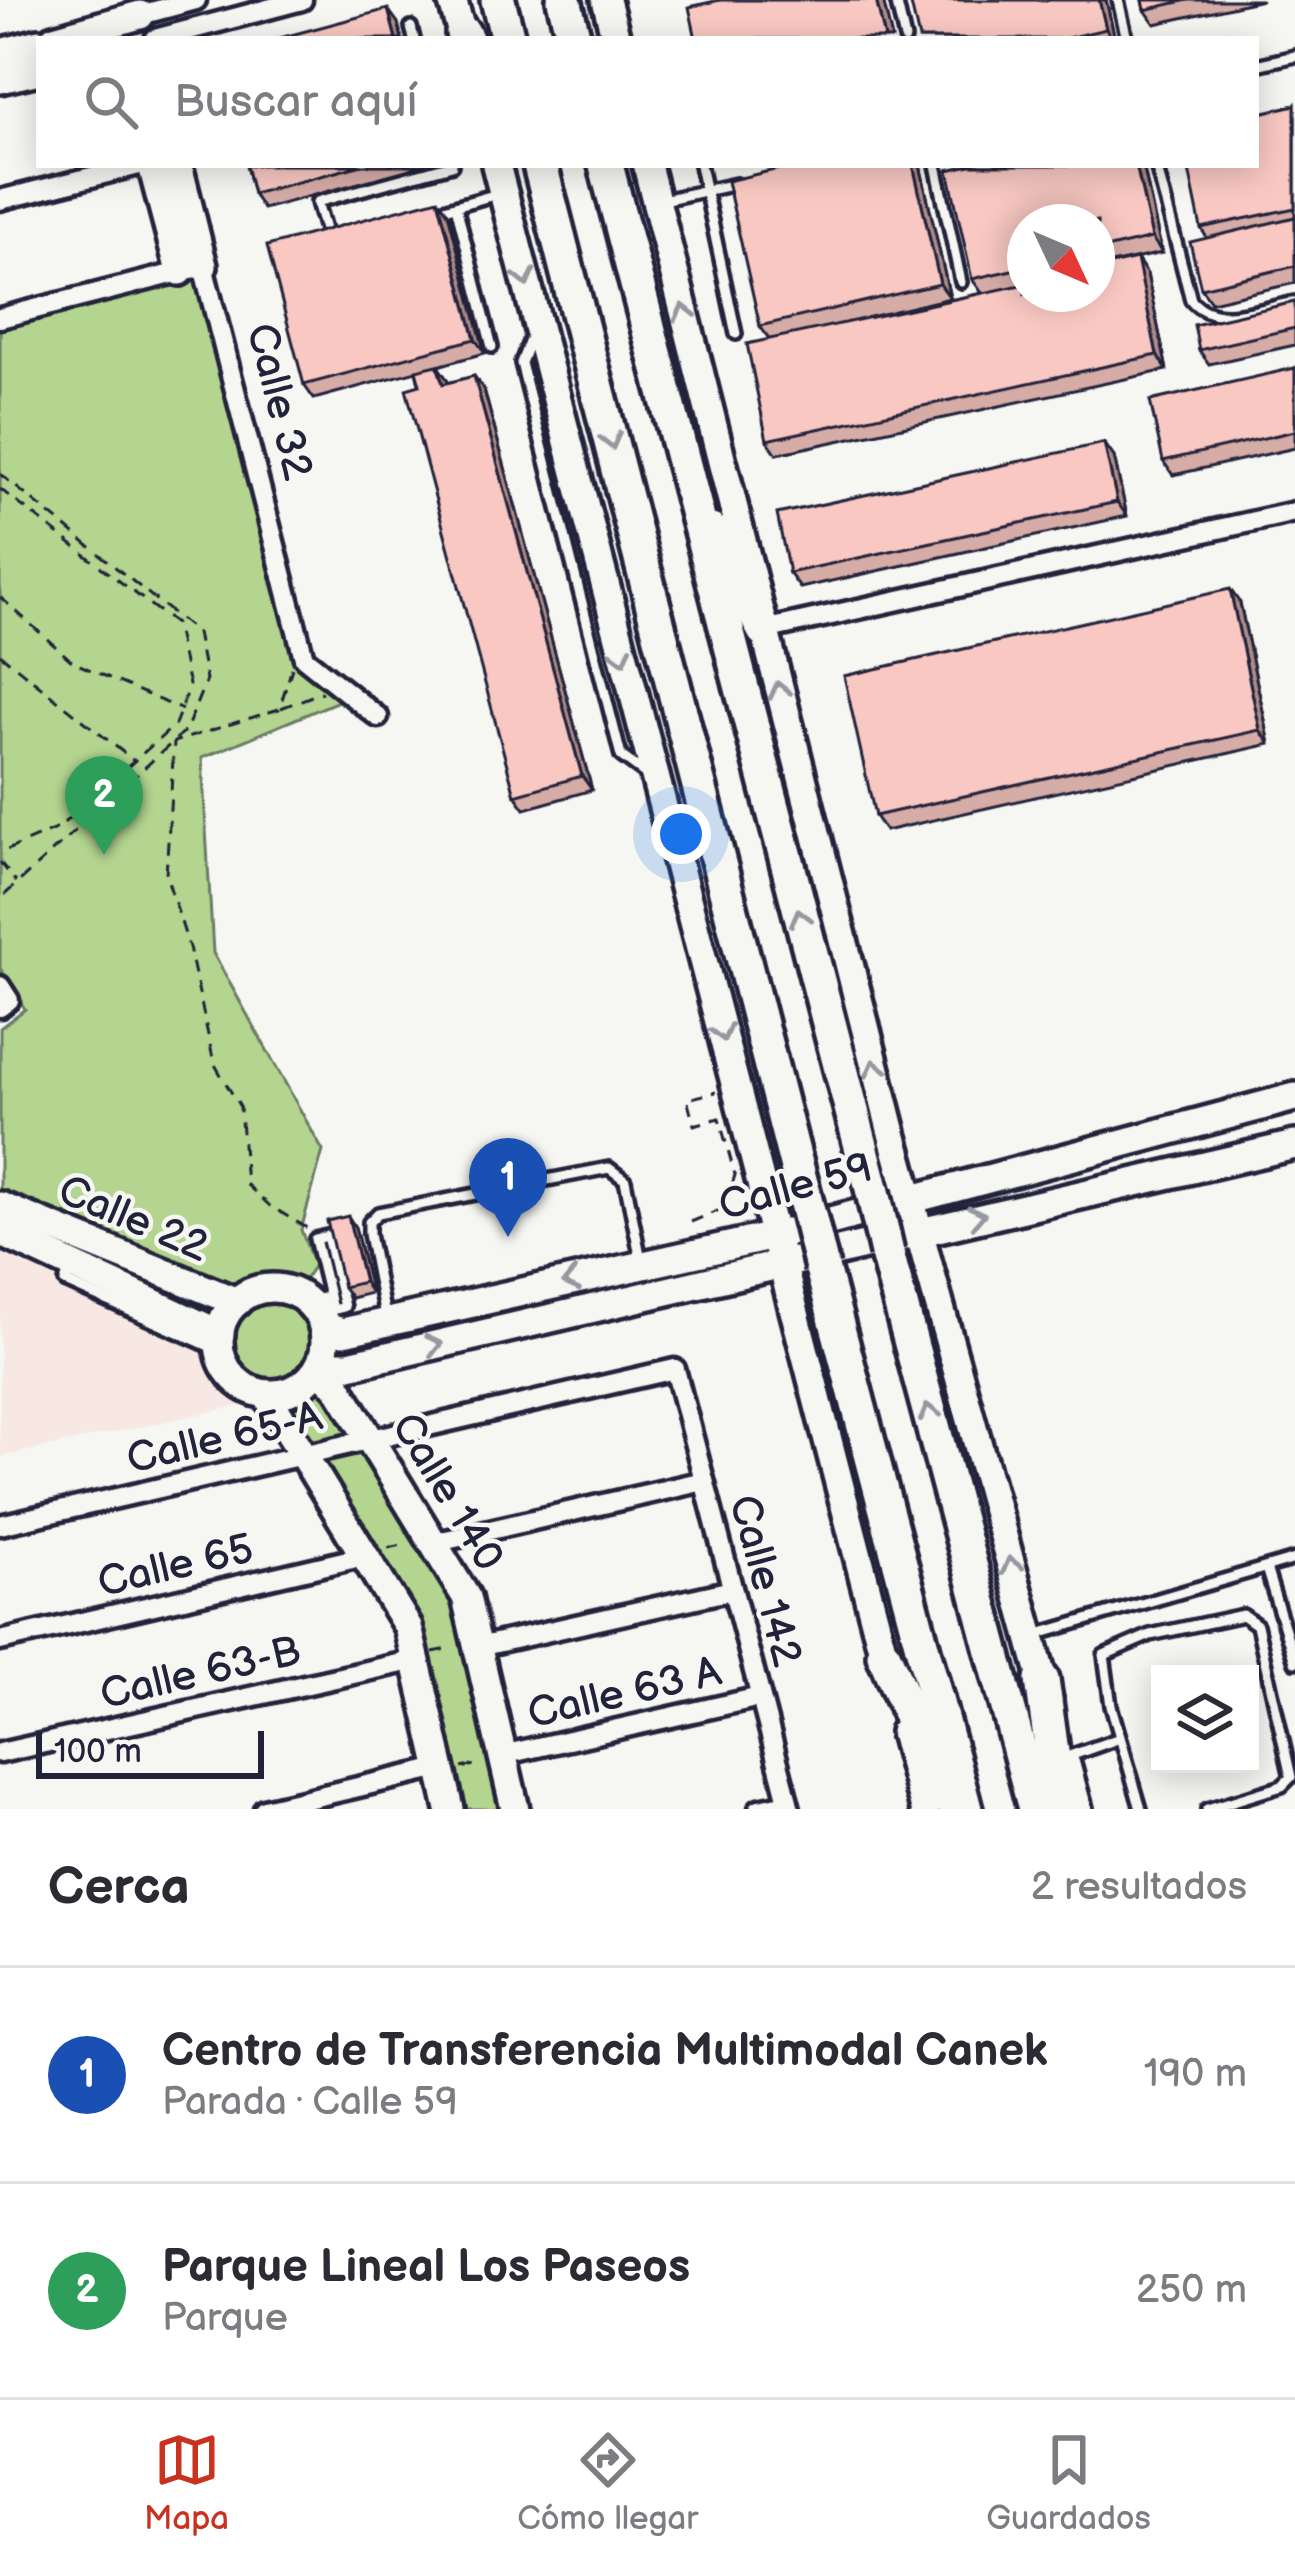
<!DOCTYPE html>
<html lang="es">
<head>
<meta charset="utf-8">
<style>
	body { margin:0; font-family:"Balsamiq Sans",sans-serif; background:#f2f2f3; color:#2b2b33 }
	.controls { position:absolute; right:36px; bottom:36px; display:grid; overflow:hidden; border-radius:0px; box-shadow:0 6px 30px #0003 }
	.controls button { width:108px; height:108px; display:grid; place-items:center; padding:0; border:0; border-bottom:3px solid #e1e1e2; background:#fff; color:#2b2b33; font:60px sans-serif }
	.compass { position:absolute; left:1007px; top:204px; width:108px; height:108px; border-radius:50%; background:#fff; box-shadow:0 6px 30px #0003; rotate:134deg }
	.scale { position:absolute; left:36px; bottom:30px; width:228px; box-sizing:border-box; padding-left:12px; border:6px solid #22223b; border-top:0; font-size:33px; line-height:42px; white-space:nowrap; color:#22223b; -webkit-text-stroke:9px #f6f6f2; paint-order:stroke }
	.you { position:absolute; left:681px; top:834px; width:42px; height:42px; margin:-30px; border:9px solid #fff; border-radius:50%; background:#1a73e8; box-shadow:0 0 0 18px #1a73e833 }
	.badge { display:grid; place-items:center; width:78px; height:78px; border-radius:50%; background:#c8321e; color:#fff; font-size:39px; font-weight:700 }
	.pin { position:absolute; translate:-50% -99px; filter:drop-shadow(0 3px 6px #0008) }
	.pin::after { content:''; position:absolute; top:63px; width:42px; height:36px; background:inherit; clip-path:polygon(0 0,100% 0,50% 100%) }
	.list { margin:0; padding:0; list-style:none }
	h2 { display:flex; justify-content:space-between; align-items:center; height:156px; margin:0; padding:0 48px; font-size:51px }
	h2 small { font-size:39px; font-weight:400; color:#7c7c81 }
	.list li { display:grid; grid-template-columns:78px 1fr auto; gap:36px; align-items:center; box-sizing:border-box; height:216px; padding:0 48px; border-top:3px solid #e1e1e2 }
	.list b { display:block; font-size:45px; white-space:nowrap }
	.list p { margin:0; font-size:39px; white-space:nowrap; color:#7c7c81 }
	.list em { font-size:39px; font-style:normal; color:#7c7c81 }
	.icon { flex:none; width:66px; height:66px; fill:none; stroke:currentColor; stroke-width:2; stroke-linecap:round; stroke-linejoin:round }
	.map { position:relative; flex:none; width:1295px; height:1809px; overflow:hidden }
	.search { position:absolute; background:#fff; box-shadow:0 6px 30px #0003; left:36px; right:36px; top:36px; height:132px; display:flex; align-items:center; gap:30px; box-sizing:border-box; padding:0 42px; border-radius:0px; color:#7c7c81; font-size:45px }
	.sheet { height:588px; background:#fff }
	nav { display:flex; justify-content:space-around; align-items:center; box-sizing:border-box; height:168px; border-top:3px solid #e1e1e2; background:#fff; font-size:33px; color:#7c7c81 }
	nav a { display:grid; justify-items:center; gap:6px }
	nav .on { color:#c8321e }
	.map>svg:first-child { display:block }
	.built { fill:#f7e8e4 }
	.green { fill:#b3d58f; stroke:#6a7c65; stroke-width:3 }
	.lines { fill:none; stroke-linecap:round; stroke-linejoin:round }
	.lane-casing { stroke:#22223b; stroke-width:18 }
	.street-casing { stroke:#22223b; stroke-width:27 }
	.secondary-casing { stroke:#22223b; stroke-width:36 }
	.highway-casing { stroke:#22223b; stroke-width:42 }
	.path { stroke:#22223b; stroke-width:3; stroke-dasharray:12 9; stroke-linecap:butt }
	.lane { stroke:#f6f6f2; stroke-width:9 }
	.street { stroke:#f6f6f2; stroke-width:18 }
	.secondary { stroke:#f6f6f2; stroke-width:27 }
	.highway { stroke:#f6f6f2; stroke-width:33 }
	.highway-bridge-casing { stroke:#22223b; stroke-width:42; stroke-linecap:butt }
	.highway-bridge { stroke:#f6f6f2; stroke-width:33 }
	.wall { fill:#d6aca7; stroke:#22223b; stroke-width:3 }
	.shaded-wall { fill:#ae8c88; stroke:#22223b; stroke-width:3 }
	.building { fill:#f9c8c2; stroke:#22223b; stroke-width:3 }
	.oneway { stroke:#9797a0 }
	.labels { text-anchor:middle; stroke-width:9; stroke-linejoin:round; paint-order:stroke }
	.street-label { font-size:42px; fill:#22223b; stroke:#f6f6f2 }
</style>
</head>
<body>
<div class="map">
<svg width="1295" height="1809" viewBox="0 0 1295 1809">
	<rect width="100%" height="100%" fill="#f6f6f2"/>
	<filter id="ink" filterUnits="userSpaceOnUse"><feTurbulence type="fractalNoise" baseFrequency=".00833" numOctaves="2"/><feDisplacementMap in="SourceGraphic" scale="24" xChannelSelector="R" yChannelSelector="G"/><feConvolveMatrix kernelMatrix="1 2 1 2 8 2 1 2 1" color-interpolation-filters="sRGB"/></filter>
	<g filter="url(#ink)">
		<polygon class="built" points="0,1250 58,1274 54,1285 198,1347 218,1382 251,1403 0,1457"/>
		<g class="green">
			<polygon points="203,266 300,666 341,700 202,758 213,953 323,1151 301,1230 314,1265 302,1283 271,1275 220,1290 0,1199 0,1028 25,1009 0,968 0,325"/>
			<circle cx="275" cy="1338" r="41"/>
			<polygon points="329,1387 359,1436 310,1447 289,1406"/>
			<polygon points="367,1448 461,1599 510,1809 464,1809 420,1618 319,1461"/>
		</g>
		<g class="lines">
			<defs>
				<g id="lane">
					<polyline points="896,0 905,39"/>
					<polyline points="1118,0 1127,39"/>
					<polyline points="411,27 414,39"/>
					<polyline points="1256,65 1295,56"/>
					<polyline points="700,165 736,334"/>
					<polyline points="936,165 961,282"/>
					<path d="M1156 165 1191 300C1215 329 1262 308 1295 302"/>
					<polyline points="658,201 736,184"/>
					<polyline points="456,206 492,347"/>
					<polyline points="437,211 501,193"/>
					<polyline points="328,240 317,202 452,165"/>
					<polyline points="532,334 521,363 621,756 647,775"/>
					<polyline points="70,1269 65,1282 220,1351"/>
					<polyline points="309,1302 329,1296 332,1310 344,1307 327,1236 315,1239 329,1296"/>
					<polyline points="386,1321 369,1234 369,1222 378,1213 609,1168 625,1180 641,1260"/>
					<polyline points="1266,1568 1295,1662"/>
					<polyline points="1035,1635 1295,1559"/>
					<polyline points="1064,1758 1120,1738"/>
					<polyline points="1141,1809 1111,1706 1104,1655 1150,1635 1243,1615 1257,1625 1291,1777 1282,1786 1207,1809"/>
				</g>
				<g id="street">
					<polyline points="140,15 196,0"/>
					<polyline points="155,39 302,0"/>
					<polyline points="0,200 139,165"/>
					<polyline points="0,318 203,266 304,658 378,717"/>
					<polyline points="764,630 1295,512"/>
					<polyline points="0,986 9,1000 0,1007"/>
					<polyline points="0,1525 675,1369 790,1809"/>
					<polyline points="433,1543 704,1481"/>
					<polyline points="0,1641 365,1556"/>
					<polyline points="478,1647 732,1590"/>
					<polyline points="0,1753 416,1660"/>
					<polyline points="502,1755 760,1697"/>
					<polyline points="264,1809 440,1768"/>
					<polyline points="759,1809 788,1803"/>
				</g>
				<g id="secondary">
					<polyline points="452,0 464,39"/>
					<polyline points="606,0 616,39"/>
					<polyline points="54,39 140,15"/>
					<polyline points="0,53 39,43"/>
					<polyline points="0,79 39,70"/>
					<polyline points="152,165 180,271"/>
					<polyline points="178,165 203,266"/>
					<polyline points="496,165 888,1671"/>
					<polyline points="647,165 893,1137 1048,1699"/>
					<polyline points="0,1206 237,1302"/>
					<polyline points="0,1232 220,1334"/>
					<circle cx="272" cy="1341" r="53"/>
					<polyline points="318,1314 329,1328 343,1332 774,1236 1295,1097"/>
					<polyline points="320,1365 349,1365 1295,1145"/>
					<polyline points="318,1368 338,1387 466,1597 515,1809"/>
					<polyline points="266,1394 408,1627 450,1809"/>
					<polyline points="904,1732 925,1809"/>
					<polyline points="1066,1765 1078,1809"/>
				</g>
				<g id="highway">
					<polyline points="498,0 508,39"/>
					<polyline points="564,0 574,39"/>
					<polyline points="463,33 466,39"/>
					<polyline points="540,165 808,1211"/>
					<polyline points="606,165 873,1192"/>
					<polyline points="711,531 764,630"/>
					<polyline points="887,1253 1035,1809"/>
					<polyline points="822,1268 965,1809"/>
					<polyline points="884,1655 945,1797"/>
					<polyline points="1042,1680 1060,1809"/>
				</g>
			</defs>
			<use href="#lane" class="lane-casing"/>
			<use href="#street" class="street-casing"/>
			<use href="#secondary" class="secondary-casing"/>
			<use href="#highway" class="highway-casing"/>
			<g class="path">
				<polyline points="0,474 197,633 206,680 186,730 0,899"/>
				<polyline points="0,489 175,624 189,685 175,725 58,828 0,853"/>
				<polyline points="0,597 73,662 182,710"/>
				<polyline points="0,654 134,761"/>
				<polyline points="292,668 279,709 174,742 166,875 189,947 214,1063 240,1107 246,1184 270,1206 307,1228"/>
				<polyline points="281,708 322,692"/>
				<polyline points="0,862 16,882"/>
				<polyline points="691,1222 725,1208 735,1175 719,1118 694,1125 687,1099 716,1092"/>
				<polyline points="388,1548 408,1544"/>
				<polyline points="433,1652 453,1648"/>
				<polyline points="462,1768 482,1763"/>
			</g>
			<use href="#lane" class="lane"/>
			<use href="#street" class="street"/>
			<use href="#secondary" class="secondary"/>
			<use href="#highway" class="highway"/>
			<defs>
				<g id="highway-bridge">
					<polyline points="873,1192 887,1253"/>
					<polyline points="808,1211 822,1268"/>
				</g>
			</defs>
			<use href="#highway-bridge" class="highway-bridge-casing"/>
			<use href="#highway-bridge" class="highway-bridge"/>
		</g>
		<g class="wall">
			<polygon points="1106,0 1115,39 919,39"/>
			<polygon points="1143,0 1262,0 1155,24 1145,10"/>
			<polygon points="1295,105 1295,283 1211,302 1201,288 1207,238 1201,228"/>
			<polygon points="246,165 425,165 263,209 253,194"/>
			<polygon points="920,165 950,298 866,318 982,293 972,279 970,165 1143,165 1162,253 1097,267 1097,222 1025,222 1025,294 1137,259 1147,274 1167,370 777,454 767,440 769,339 760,326"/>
			<polygon points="448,213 485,353 438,366 448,383 474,376 484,390 592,790 525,809 515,795 416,371 314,399 304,385"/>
			<polygon points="1295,302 1295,345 1209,364 1199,350"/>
			<polygon points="1295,368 1295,448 1173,475 1163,461"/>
			<polygon points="1104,443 1114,457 1127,516 800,588 789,573"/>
			<polygon points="1240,603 1270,744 885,831 875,816"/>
			<polygon points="355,1227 371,1293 351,1298 343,1287"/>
		</g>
		<g class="shaded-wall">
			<polygon points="876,0 883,0 892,39 885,39"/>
			<polygon points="1099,0 1106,0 1115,39 1113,39 1106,29"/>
			<polygon points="388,9 398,23 402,39 396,39"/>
			<polygon points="913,165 920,165 950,298 940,284"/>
			<polygon points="1136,165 1143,165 1162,253 1152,238"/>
			<polygon points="438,199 448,213 485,353 475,339"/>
			<polygon points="1137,259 1147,274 1167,370 1157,355"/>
			<polygon points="437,365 447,379 453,399 443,384"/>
			<polygon points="474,376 484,390 592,790 582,776"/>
			<polygon points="1104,443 1114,457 1127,516 1117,502"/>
			<polygon points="1230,589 1240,603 1270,744 1260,730"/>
			<polygon points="348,1216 355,1227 371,1293 364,1282"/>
		</g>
		<g class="building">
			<polygon points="720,0 876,0 885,39 696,39 689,7"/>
			<polygon points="910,0 1099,0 1106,29 1063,39 919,39"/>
			<polygon points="1143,0 1188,0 1145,10"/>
			<polygon points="388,9 396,39 276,39"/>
			<polygon points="1295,105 1295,208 1201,228 1188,165 1256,165 1256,114"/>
			<polygon points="246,165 362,165 253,194"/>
			<polygon points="796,165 913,165 940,284 760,326 727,181"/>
			<polygon points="970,165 1136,165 1152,238 1097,251 1097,222 1025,222 1025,267 972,279 948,170"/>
			<polygon points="438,199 475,339 304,385 267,246"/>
			<polygon points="1295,217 1295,266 1201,288 1190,242"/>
			<polygon points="1137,259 1157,355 767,440 747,344 1025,284 1025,294 1097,294 1097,268"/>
			<polygon points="1295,302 1295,328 1199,350 1194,325"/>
			<polygon points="437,365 443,384 474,376 582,776 515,795 406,389 420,385 416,370"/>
			<polygon points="1295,368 1295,431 1163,461 1150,401"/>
			<polygon points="1104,443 1117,502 789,573 777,514"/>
			<polygon points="1230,589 1260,730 875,816 844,676"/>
			<polygon points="348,1216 364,1282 343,1287 327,1221"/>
		</g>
		<defs><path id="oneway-chevron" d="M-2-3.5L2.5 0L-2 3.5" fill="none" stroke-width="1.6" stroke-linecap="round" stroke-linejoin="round" transform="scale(3)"/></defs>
		<g class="oneway">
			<use href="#oneway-chevron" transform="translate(525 278) rotate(76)"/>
			<use href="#oneway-chevron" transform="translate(684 312) rotate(-104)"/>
			<use href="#oneway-chevron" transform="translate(611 441) rotate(76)"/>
			<use href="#oneway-chevron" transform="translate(622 656) rotate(75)"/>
			<use href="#oneway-chevron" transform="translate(779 690) rotate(-104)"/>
			<use href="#oneway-chevron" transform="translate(800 917) rotate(-105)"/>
			<use href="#oneway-chevron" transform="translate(722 1033) rotate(75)"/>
			<use href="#oneway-chevron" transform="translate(875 1068) rotate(-104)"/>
			<use href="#oneway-chevron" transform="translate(977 1216) rotate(-12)"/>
			<use href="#oneway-chevron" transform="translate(571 1281) rotate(167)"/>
			<use href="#oneway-chevron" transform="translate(434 1345) rotate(-13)"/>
			<use href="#oneway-chevron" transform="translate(929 1412) rotate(-105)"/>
			<use href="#oneway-chevron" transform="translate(1011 1565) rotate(-105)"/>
		</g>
	</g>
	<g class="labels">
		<g class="street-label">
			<text transform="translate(281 401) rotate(76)" y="15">Calle 32</text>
			<text transform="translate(795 1185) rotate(-15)" y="15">Calle 59</text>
			<text transform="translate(134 1217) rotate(23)" y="15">Calle 22</text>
			<text transform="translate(224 1436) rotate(-13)" y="15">Calle 65-A</text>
			<text transform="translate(449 1491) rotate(59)" y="15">Calle 140</text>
			<text transform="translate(175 1564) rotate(-13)" y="15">Calle 65</text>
			<text transform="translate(767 1580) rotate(75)" y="15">Calle 142</text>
			<text transform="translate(200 1671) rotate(-13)" y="15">Calle 63-B</text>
			<text transform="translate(624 1691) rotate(-13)" y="15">Calle 63 A</text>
		</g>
	</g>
</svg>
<div class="controls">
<button><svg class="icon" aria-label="layers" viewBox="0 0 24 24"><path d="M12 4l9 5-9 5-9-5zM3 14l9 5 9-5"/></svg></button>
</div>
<svg class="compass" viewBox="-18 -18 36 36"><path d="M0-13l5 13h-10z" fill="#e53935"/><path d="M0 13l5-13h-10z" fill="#7c7c81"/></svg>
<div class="scale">100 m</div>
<div class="you"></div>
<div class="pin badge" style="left:508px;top:1237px;background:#1a4fb4">1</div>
<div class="pin badge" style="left:104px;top:855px;background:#2e9e5b">2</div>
<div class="search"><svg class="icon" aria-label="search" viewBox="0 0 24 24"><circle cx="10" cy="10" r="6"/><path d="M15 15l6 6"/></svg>Buscar aquí</div>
</div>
<section class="sheet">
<h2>Cerca<small>2 resultados</small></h2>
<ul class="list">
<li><span class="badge" style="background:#1a4fb4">1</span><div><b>Centro de Transferencia Multimodal Canek</b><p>Parada · Calle 59</p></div><em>190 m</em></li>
<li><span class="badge" style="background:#2e9e5b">2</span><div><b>Parque Lineal Los Paseos</b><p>Parque</p></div><em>250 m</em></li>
</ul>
</section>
<nav>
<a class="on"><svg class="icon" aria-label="map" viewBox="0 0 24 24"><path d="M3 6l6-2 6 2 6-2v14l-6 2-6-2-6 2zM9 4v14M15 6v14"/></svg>Mapa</a>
<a><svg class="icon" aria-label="directions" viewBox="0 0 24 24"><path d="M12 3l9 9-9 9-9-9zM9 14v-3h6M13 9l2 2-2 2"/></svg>Cómo llegar</a>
<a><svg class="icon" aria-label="saved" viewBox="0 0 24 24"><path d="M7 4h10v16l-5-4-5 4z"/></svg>Guardados</a>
</nav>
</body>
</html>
